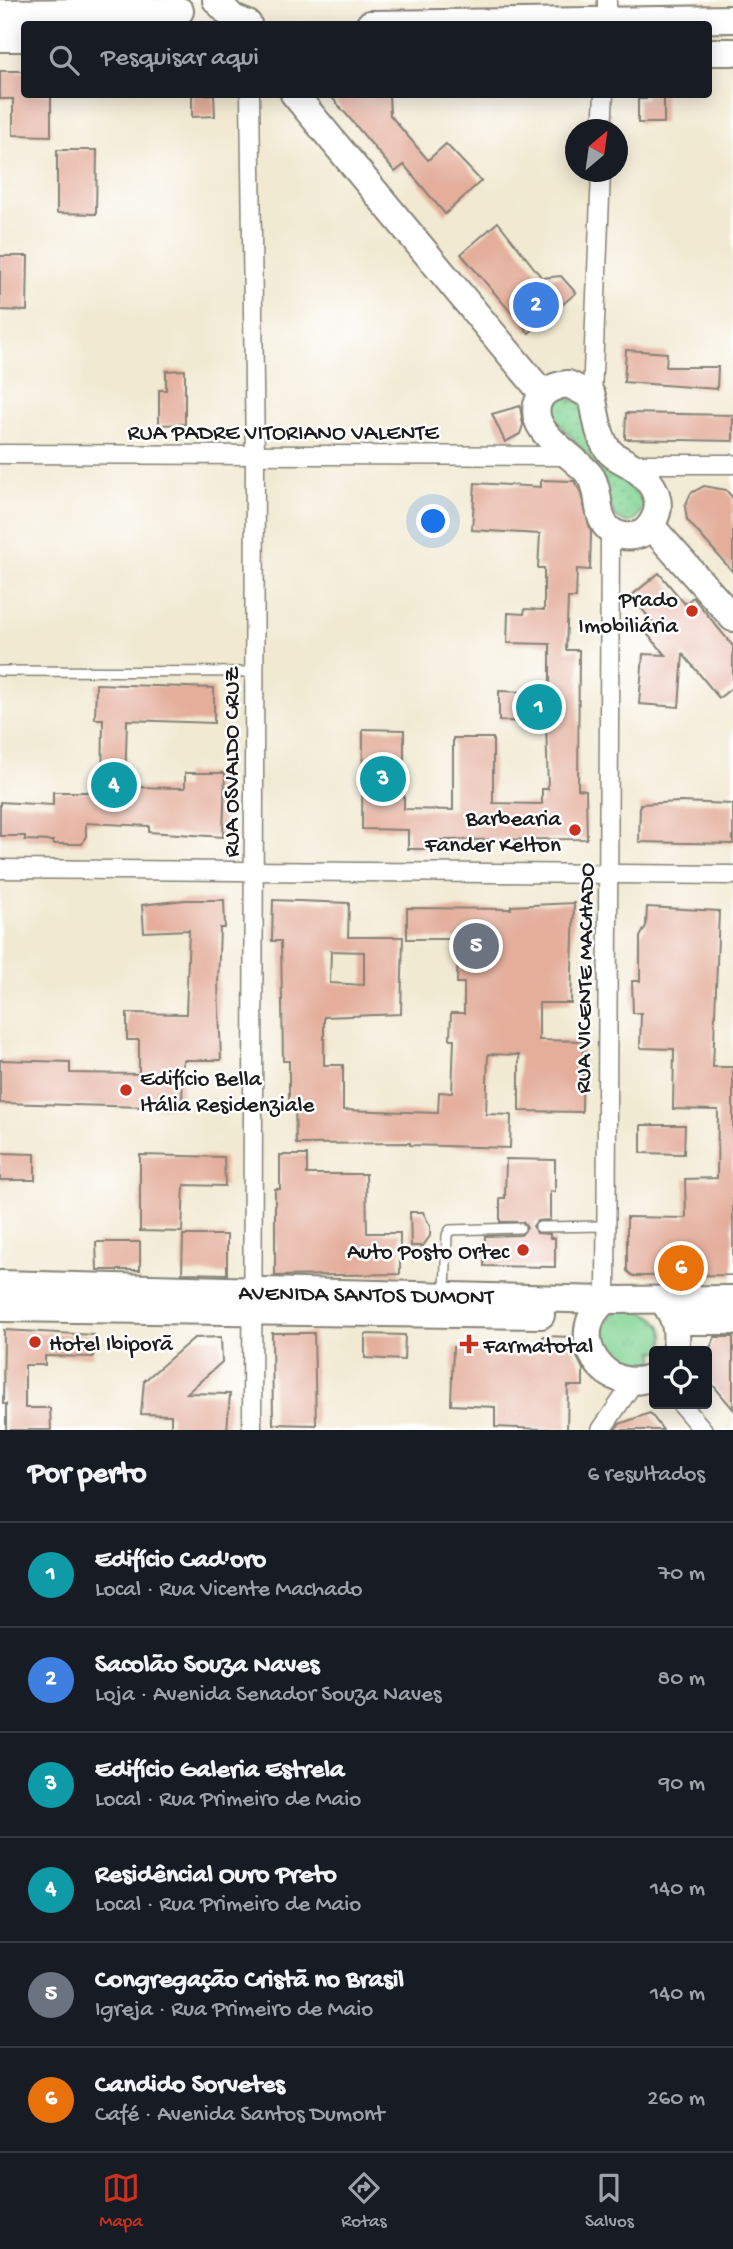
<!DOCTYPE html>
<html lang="pt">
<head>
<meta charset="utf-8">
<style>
	body { margin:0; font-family:"Gochi Hand",sans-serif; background:#20242c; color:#f1f3f6 }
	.controls { position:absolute; right:21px; bottom:21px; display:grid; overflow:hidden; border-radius:7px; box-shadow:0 4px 18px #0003 }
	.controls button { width:63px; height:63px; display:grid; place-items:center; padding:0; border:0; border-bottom:2px solid #363941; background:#171b24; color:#f1f3f6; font:35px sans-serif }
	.compass { position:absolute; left:565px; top:119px; width:63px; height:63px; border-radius:50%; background:#171b24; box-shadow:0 4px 18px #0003; rotate:29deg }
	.you { position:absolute; left:434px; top:522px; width:24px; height:24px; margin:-18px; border:5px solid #fff; border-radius:50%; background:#1a73e8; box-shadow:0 0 0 10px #1a73e833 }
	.badge { display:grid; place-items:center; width:46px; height:46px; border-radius:50%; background:#c8321e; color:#fff; font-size:23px; font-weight:700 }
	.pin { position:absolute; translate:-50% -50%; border:4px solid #fff; box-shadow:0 2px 7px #0006 }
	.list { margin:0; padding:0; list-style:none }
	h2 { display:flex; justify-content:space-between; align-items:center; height:91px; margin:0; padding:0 28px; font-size:30px }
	h2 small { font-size:23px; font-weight:400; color:#9ea1a6 }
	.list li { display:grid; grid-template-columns:46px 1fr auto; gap:21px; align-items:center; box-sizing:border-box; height:105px; padding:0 28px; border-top:2px solid #363941 }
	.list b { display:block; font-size:26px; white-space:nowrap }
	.list p { margin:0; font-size:23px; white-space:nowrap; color:#9ea1a6 }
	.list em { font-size:23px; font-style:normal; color:#9ea1a6 }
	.icon { flex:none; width:38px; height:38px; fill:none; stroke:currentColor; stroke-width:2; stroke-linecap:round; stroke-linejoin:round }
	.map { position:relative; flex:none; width:733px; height:1430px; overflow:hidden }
	.search { position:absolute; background:#171b24; box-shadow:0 4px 18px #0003; left:21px; right:21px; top:21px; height:77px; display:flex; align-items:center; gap:18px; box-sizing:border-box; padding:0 24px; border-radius:7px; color:#9ea1a6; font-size:26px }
	.sheet { height:721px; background:#171b24 }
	nav { display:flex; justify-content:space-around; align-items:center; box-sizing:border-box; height:98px; border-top:2px solid #363941; background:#171b24; font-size:19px; color:#9ea1a6 }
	nav a { display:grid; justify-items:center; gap:4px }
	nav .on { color:#c8321e }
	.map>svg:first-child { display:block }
	.grass { fill:url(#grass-dots); stroke:#507858; stroke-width:2 }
	.park { fill:url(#park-tufts); stroke:#507858; stroke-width:2 }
	.building { fill:#e4ae9b; fill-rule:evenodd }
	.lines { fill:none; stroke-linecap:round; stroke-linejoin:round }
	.lane-casing { stroke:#868276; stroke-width:12 }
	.street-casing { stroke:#868276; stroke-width:21 }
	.secondary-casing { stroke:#868276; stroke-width:30 }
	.lane { stroke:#fff; stroke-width:9 }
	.street { stroke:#fff; stroke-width:18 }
	.secondary { stroke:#fff; stroke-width:26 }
	.poi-dot { fill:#c8321e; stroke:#fff; stroke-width:2.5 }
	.labels { text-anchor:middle; stroke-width:5; stroke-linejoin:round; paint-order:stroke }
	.street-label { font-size:23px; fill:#1c1c1c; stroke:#fff }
	.poi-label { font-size:23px; fill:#1c1c1c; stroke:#fff; text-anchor:end }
</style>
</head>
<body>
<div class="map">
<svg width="733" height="1430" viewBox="0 0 733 1430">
	<defs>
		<pattern id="grass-dots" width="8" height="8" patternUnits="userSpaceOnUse" patternTransform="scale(1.75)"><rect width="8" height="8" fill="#85d595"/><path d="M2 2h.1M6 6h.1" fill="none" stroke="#72b680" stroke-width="1.8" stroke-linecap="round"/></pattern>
		<pattern id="park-tufts" width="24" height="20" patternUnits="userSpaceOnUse" patternTransform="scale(1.75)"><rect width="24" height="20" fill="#85d595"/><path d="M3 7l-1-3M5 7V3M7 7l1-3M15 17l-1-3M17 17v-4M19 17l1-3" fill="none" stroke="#72b680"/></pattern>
	</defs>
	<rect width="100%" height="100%" fill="#fff"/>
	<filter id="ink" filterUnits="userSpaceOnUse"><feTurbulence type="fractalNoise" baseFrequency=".0143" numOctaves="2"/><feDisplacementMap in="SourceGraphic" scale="14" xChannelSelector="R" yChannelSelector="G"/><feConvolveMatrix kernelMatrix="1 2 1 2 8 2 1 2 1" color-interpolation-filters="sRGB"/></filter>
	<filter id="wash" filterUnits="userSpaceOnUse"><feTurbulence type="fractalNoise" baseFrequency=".00686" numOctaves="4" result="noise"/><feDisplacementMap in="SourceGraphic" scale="28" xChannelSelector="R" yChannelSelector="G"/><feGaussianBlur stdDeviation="1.57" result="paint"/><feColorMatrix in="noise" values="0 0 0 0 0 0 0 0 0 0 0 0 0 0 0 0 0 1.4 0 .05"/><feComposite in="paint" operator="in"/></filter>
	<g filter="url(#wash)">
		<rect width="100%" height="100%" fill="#f1e9d1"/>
		<path class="grass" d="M565 397 581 403C585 420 586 441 595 456 607 474 640 486 644 507L634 521 627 523 616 518 587 455 553 417 555 405Z"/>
		<path class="park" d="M621 1309C647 1310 672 1319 662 1351H654V1364L646 1370 606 1363C600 1338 595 1322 621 1309Z"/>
		<g id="blocks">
			<g class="building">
				<polygon points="0,71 24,71 24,94 51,94 51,136 13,135 13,99 0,99"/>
				<polygon points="192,94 214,94 215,116 192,117"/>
				<polygon points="329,94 389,94 390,115 428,160 446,144 481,181 445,214 404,165 395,172"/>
				<polygon points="646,94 664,94 664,123 638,123 638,99 646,99"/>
				<polygon points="57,150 97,150 96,214 57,213"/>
				<polygon points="498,222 542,278 561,276 576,293 529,333 461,254"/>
				<polygon points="0,256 28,256 27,311 0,310"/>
				<polygon points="626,350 667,353 666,367 718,367 717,389 624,382"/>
				<polygon points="185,370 185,424 159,425 159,390 166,390 166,371"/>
				<polygon points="520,406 523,425 520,434 505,442 492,414"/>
				<polygon points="626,413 733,415 733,441 625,439"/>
				<polygon points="541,480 574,481 580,491 591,532 590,570 577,569 576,598 568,598 566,650 579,650 578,789 586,790 587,839 437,840 437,849 408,849 408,830 362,829 363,729 404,730 404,809 453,810 453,738 493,738 493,803 542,804 542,789 548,789 546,722 499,721 499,691 550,693 550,644 507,643 508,613 524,614 525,609 544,610 544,568 538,568 540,534 472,530 475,483 541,487"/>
				<polygon points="704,486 726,490 733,498 733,572 687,520 685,506 691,493"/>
				<polygon points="659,573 685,604 693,597 733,646 733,687 719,698 683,654 679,707 639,704 643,654 666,655 648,635 657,627 631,596"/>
				<polygon points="96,684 214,688 214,723 127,720 125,787 185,788 185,773 225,773 223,837 149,832 149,826 86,823 86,836 82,844 53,844 53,841 25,840 25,836 0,836 0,802 53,805 53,792 102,792 103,719 95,719"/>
				<polygon points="680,802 733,804 733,844 639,842 640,804"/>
				<polygon points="185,900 224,900 225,928 220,928 218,983 221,1060 183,1060 182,1108 0,1103 0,1060 70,1062 70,1073 139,1074 139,1040 127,1040 127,1013 186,1014 189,930 144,932 142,905"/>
				<path d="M273 900 349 903 348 937H403L401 1014 324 1017V1065H343V1110L438 1113 439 1092 452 1093 454 1039H450L451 1013H464V983H457L458 939H407V908L511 909V906L574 903 571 1003H539V1040L583 1041 582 1112 519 1111V1055L488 1054 486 1114 511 1115 510 1148 410 1145V1143L296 1144 295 1104H289V1061H283L281 941H272ZM331 951 364 952V985L330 983Z"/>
				<polygon points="647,907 719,911 713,1067 733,1067 733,1275 633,1276 627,1271 627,1217 686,1218 685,1179 717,1178 718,1110 673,1109 674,1049 640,1048 641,1013 633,1013 632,981 640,981 640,937 646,926"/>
				<polygon points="641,1125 685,1125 684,1154 641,1153"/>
				<polygon points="0,1153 35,1154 35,1180 0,1180"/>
				<polygon points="140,1155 224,1157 225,1186 184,1185 182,1232 140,1231"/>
				<polygon points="280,1155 307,1155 307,1174 366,1174 367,1233 400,1233 400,1274 275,1276 275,1189 280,1189"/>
				<polygon points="506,1159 555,1160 555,1192 550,1191 550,1220 537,1221 533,1226 537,1233 550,1234 550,1238 555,1238 555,1267 484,1266 485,1236 521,1235 527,1228 523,1222 500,1222 500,1198 505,1198"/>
				<polygon points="410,1212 423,1212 430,1226 430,1236 423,1246 411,1246"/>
				<polygon points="183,1235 227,1235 227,1274 182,1273"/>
				<polygon points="96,1242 140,1242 140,1270 97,1270"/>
				<polygon points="4,1330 94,1335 93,1357 45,1356 45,1365 25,1365 25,1408 50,1408 51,1430 6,1430 6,1404 3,1404"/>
				<polygon points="272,1333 314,1333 316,1425 273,1424"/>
				<polygon points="365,1334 405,1335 404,1360 365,1358"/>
				<polygon points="543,1336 573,1337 574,1351 583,1369 583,1386 568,1386 567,1430 495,1427 495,1407 451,1405 453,1347 543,1350"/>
				<polygon points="221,1337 222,1362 187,1393 230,1394 227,1430 171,1430 171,1415 141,1414 144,1381 194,1338"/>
				<polygon points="715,1337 733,1337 733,1409 707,1378 707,1354"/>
				<polygon points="650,1413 663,1430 615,1430 619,1424"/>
			</g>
		</g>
	</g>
	<g filter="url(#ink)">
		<use href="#blocks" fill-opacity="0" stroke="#868276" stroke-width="2"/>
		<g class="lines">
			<defs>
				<g id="lane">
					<polyline points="0,671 255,672"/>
					<polyline points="540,1227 605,1226"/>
					<polyline points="445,1292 447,1235 450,1230 520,1228"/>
				</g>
				<g id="street">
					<polyline points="607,24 607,0"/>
					<polyline points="250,94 255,456 252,1430"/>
					<polyline points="602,130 604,94"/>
					<polyline points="592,396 601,172"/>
					<polyline points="0,454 566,456"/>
					<polyline points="630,464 733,464"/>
					<polyline points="0,869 733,875"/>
					<polyline points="606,1300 610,531"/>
					<polyline points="681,1404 703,1430"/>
					<polyline points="601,1430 634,1382"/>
				</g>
				<g id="secondary">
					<polyline points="216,0 233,18 248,24"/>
					<polyline points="0,13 180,11"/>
					<polyline points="370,24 733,19"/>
					<polyline points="0,38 24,38"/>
					<polyline points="708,52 733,52"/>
					<polyline points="294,94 543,394"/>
					<path d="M568 384 592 396C596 412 597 434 607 448 613 458 624 460 633 467 659 485 668 511 643 533 634 537 626 538 617 534 592 523 603 498 592 478 580 458 521 431 540 398 545 389 558 385 568 384Z"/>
					<polyline points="651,526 733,618"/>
					<polyline points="0,1284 606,1300 733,1299"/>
					<path d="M606 1300C562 1334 605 1399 654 1376"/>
					<path d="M667 1307C677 1321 678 1335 675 1351"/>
					<polyline points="0,1308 541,1315"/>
					<polyline points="675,1321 733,1321"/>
				</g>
			</defs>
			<use href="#lane" class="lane-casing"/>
			<use href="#street" class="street-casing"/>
			<use href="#secondary" class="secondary-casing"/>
			<use href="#lane" class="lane"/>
			<use href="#street" class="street"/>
			<use href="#secondary" class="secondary"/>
		</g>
	</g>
	<g class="poi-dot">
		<circle cx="692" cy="611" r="7"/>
		<circle cx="575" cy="830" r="7"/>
		<circle cx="126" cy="1090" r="7"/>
		<circle cx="523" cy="1250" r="7"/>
		<circle cx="35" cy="1342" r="7"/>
		<path d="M465.5 1333.5h7v7h7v7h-7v7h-7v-7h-7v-7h7z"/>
	</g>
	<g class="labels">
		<g class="street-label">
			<text x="283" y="439">RUA PADRE VITORIANO VALENTE</text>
			<text transform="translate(230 762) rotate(-90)" y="8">RUA OSVALDO CRUZ</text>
			<text transform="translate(583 978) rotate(-89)" y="8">RUA VICENTE MACHADO</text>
			<text transform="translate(366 1293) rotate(1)" y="8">AVENIDA SANTOS DUMONT</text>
		</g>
		<g class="poi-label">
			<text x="678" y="606">Prado<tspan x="678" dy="26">Imobiliária</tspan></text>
			<text x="561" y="825">Barbearia<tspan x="561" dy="26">Fander Kelton</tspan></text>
			<text x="140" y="1085" text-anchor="start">Edifício Bella<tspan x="140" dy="26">Itália Residenziale</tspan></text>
			<text x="509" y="1258">Auto Posto Ortec</text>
			<text x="49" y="1350" text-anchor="start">Hotel Ibiporã</text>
			<text x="483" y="1352" text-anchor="start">Farmatotal</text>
		</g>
	</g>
</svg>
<div class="controls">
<button><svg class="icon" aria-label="locate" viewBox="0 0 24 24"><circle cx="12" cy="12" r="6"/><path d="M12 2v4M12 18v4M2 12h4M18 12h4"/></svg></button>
</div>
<svg class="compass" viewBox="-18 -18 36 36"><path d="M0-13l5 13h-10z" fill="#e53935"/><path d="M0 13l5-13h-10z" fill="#9ea1a6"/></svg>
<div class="you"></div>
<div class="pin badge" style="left:539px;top:707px;background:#0f9aa8">1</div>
<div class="pin badge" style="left:536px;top:305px;background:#3f7fe0">2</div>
<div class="pin badge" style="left:383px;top:779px;background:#0f9aa8">3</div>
<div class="pin badge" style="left:114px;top:785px;background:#0f9aa8">4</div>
<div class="pin badge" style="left:476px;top:946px;background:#6b7280">5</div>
<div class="pin badge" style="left:681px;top:1268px;background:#e8710a">6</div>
<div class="search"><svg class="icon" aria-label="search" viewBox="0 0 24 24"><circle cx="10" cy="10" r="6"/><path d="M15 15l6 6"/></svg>Pesquisar aqui</div>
</div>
<section class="sheet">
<h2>Por perto<small>6 resultados</small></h2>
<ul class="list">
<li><span class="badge" style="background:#0f9aa8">1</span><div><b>Edifício Cad'oro</b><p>Local · Rua Vicente Machado</p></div><em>70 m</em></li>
<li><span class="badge" style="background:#3f7fe0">2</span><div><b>Sacolão Souza Naves</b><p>Loja · Avenida Senador Souza Naves</p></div><em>80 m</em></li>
<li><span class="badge" style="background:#0f9aa8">3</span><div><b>Edifício Galeria Estrela</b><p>Local · Rua Primeiro de Maio</p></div><em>90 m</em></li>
<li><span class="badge" style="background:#0f9aa8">4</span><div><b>Residêncial Ouro Preto</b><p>Local · Rua Primeiro de Maio</p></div><em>140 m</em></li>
<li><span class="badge" style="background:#6b7280">5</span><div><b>Congregação Cristã no Brasil</b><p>Igreja · Rua Primeiro de Maio</p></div><em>140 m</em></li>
<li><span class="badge" style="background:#e8710a">6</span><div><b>Candido Sorvetes</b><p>Café · Avenida Santos Dumont</p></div><em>260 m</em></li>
</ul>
</section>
<nav>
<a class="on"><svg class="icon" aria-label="map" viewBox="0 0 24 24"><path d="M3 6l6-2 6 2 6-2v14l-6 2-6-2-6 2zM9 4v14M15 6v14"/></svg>Mapa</a>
<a><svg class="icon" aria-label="directions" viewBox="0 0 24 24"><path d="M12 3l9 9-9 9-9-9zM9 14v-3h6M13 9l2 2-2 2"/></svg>Rotas</a>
<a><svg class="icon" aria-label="saved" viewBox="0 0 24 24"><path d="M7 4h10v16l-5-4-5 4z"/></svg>Salvos</a>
</nav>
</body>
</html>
